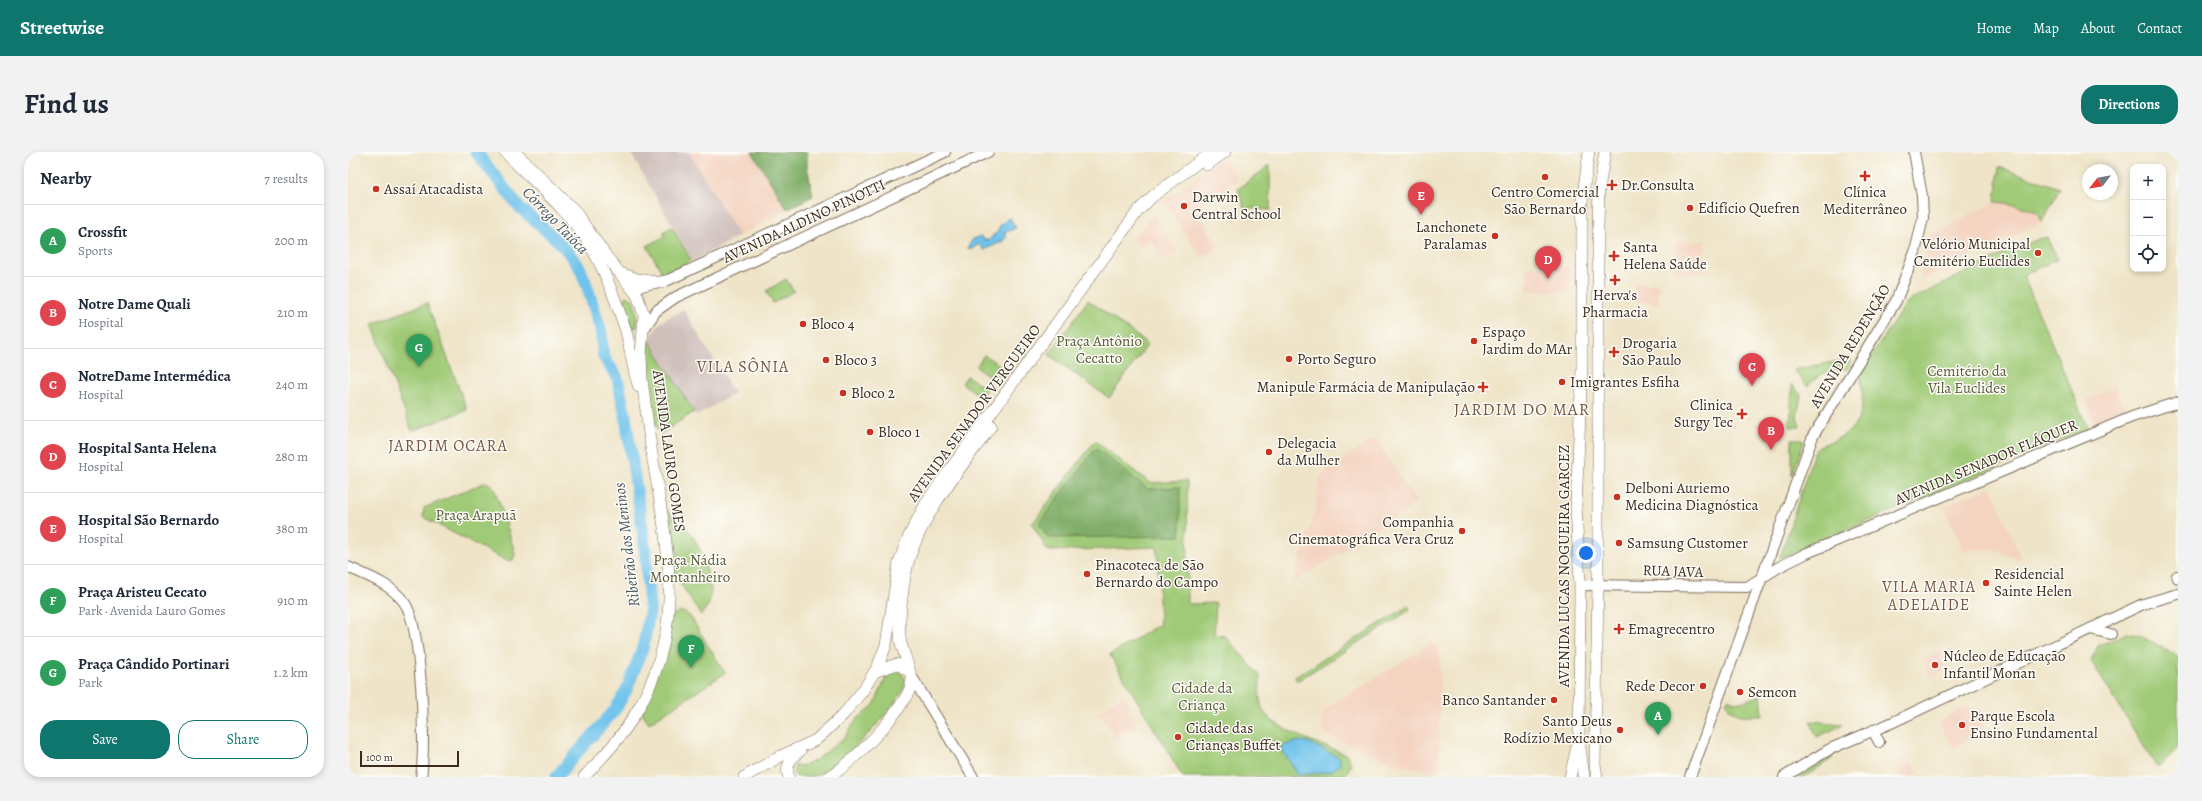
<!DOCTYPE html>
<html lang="en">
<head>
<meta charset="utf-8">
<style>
	body { margin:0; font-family:Alegreya,serif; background:#f2f2f3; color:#1f2937 }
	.controls { position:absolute; right:12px; top:12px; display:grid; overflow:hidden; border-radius:8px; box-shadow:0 2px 6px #0003 }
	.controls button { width:36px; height:36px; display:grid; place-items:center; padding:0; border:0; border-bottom:1px solid #e0e1e3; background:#fff; color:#1f2937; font:20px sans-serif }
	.compass { position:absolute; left:1734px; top:12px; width:36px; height:36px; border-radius:50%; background:#fff; box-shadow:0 2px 6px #0003; rotate:239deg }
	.scale { position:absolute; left:12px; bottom:10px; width:99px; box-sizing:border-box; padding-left:4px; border:2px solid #3b2a1e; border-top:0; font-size:11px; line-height:14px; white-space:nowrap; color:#3b2a1e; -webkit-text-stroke:3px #fdfcf7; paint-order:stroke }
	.you { position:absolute; left:1238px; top:401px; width:14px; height:14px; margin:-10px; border:3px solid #fff; border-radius:50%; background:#1a73e8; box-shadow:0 0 0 6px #1a73e833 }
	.badge { display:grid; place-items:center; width:26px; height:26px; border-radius:50%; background:#0f766e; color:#fff; font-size:13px; font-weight:700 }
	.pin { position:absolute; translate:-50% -33px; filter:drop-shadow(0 1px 2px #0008) }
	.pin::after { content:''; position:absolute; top:21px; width:14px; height:12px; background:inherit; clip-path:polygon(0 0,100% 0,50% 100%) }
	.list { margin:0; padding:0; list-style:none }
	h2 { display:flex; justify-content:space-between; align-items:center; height:52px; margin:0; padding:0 16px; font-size:17px }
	h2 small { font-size:13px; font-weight:400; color:#747a83 }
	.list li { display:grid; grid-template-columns:26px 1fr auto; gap:12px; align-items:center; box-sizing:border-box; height:72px; padding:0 16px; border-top:1px solid #e0e1e3 }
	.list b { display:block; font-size:15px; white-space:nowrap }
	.list p { margin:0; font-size:13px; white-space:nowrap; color:#747a83 }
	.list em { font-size:13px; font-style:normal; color:#747a83 }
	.actions { display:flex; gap:8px; padding:12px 16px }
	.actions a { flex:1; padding:9px 0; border:1px solid #0f766e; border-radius:16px; text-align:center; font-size:14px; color:#0f766e }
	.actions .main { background:#0f766e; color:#fff }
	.icon { flex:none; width:22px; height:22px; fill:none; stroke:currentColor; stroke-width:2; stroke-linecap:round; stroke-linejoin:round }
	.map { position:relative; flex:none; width:1830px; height:625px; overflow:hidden; border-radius:16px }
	header { display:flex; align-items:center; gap:24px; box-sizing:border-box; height:56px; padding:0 20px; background:#0f766e; color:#fff }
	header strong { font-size:19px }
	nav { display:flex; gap:22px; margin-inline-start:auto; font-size:14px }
	.intro { display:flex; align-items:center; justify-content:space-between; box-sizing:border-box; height:96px; padding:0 24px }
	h1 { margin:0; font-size:28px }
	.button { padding:10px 18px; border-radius:16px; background:#0f766e; color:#fff; font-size:14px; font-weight:700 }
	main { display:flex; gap:24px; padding:0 24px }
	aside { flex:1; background:#fff; border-radius:16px; box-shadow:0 2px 6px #0003 }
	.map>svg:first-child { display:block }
	.built { fill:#f4d3c0 }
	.industrial { fill:#d0c0bc }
	.green { fill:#a0ca77; stroke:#6e7a4a }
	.forest { fill:#80ae68; stroke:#5e6c43 }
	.water { fill:#6fc3eb; stroke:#557684 }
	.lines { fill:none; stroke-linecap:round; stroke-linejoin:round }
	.river { stroke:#6fc3eb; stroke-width:12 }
	.secondary-casing { stroke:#7a6b59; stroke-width:12 }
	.primary-casing { stroke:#7a6b59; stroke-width:12 }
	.secondary { stroke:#fff; stroke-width:10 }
	.primary { stroke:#fff; stroke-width:11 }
	.poi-dot { fill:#c8321e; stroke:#fdfcf7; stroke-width:1.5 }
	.labels { text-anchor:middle; stroke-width:3; stroke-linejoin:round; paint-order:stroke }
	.poi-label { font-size:15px; fill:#3b2a1e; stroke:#fdfcf7; text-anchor:start }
	.street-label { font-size:15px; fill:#3b2a1e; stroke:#fdfcf7 }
	.park-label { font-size:15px; fill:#595a39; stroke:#fdfcf7 }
	.water-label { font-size:16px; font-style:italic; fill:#4b585c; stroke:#fdfcf7 }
	.neighbourhood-label { font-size:16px; letter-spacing:1px; fill:#765640; stroke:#fdfcf7 }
	.quarter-label { font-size:17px; letter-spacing:1px; fill:#765640; stroke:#fdfcf7 }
</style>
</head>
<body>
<header>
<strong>Streetwise</strong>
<nav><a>Home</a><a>Map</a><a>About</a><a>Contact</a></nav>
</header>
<div class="intro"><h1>Find us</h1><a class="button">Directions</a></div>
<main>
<aside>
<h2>Nearby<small>7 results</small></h2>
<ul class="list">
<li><span class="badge" style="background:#2e9e5b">A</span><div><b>Crossfit</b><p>Sports</p></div><em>200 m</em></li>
<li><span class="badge" style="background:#e0444e">B</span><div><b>Notre Dame Quali</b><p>Hospital</p></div><em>210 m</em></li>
<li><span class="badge" style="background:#e0444e">C</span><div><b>NotreDame Intermédica</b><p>Hospital</p></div><em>240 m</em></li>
<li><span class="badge" style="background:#e0444e">D</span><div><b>Hospital Santa Helena</b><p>Hospital</p></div><em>280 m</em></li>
<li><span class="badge" style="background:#e0444e">E</span><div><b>Hospital São Bernardo</b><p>Hospital</p></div><em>380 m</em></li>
<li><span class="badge" style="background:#2e9e5b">F</span><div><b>Praça Aristeu Cecato</b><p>Park · Avenida Lauro Gomes</p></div><em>910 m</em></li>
<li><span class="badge" style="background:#2e9e5b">G</span><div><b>Praça Cândido Portinari</b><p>Park</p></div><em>1.2 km</em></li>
</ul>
<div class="actions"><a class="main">Save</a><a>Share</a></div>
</aside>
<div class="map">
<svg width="1830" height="625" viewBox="0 0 1830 625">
	<rect width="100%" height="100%" fill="#fdfcf7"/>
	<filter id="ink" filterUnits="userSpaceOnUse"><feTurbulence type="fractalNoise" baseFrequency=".025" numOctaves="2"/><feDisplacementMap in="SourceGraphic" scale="8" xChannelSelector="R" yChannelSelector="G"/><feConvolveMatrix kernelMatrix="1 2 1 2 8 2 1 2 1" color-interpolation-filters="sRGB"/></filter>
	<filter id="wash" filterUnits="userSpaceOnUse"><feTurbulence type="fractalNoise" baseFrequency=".012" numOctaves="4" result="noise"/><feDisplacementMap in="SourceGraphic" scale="16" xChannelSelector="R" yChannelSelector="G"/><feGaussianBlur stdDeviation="0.9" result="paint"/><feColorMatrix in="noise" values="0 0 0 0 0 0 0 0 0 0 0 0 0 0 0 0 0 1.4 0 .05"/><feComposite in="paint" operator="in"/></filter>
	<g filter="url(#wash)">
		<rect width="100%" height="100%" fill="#efe4c7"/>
		<g class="built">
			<polygon points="341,0 404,0 439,57 391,84"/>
			<polygon points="875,5 890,26 847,58 871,94 854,106 816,49"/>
			<polygon points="1647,50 1659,50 1678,56 1691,61 1694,70 1572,129 1582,84"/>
			<polygon points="807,63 828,99 816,107 803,88 792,95 784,86 799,72 798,68"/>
			<polygon points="1357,89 1356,121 1327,122 1328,90"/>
			<polygon points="1179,115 1222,115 1222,140 1179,139"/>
			<polygon points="1286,132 1310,132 1310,152 1286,148"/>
			<polygon points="1767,235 1778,259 1748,273 1737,248"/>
			<polygon points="1027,286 1069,351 945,431 967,359 972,323"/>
			<polygon points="1643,335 1673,406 1670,407 1644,397 1615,397 1596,354"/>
			<polygon points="1084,491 1091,494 1092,499 1091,617 1084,620 1049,612 982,584 976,580 973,566 977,557"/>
			<polygon points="1591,500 1599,518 1582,526 1574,508"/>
			<polygon points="775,543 782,553 780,559 788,573 768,586 751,560"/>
			<polygon points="1618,554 1627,560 1637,576 1606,596 1590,570"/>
			<polygon points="1563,610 1571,620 1563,625 1554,625 1550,618"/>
		</g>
		<g class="industrial">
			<polygon points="282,0 341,0 391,84 345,109"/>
			<polygon points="335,157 386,241 349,264 301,188 312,171"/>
		</g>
		<g class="green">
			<polygon points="922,13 922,58 896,56 890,37"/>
			<path d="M1651 15 1712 36 1694 70 1691 61C1677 55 1663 51 1647 50Z"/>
			<polygon points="324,75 343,108 316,124 299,94 317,84 315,80"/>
			<path d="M1693 86H1699L1710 107 1675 123 1740 277 1432 406 1466 300C1474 290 1478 293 1489 287 1518 273 1516 249 1512 221L1559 150 1663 98Z"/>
			<polygon points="438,127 446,139 425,151 418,139"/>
			<polygon points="279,144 285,148 289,161 289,175 284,177 276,148"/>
			<polygon points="740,148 800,192 761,246 701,203"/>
			<polygon points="79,151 119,258 64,279 24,172"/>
			<path d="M301 188 346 260 312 282C299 257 293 217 301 188Z"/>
			<polygon points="636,203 659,218 651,230 628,215"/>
			<path d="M1496 208H1503L1500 217C1483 216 1471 222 1459 234L1446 219 1449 217Z"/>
			<polygon points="619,224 639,237 633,245 614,231"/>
			<polygon points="1444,232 1453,243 1449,265 1452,275 1442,275"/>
			<polygon points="1444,287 1452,287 1456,290 1444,323"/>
			<path d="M747 289 802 331 839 329 840 452 868 451 866 483 877 484 912 524C912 535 910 548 915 558 923 577 979 594 999 603L1003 613 998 622 989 625H835L762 503 812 472 809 395 700 399 684 372Z"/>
			<polygon points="138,330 145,334 158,370 167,402 165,408 159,409 75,365 76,356"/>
			<polygon points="316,356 343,381 355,403 363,437 361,452 353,463 326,422"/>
			<polygon points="1060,454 1062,458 949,529 947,525"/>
			<polygon points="331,460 336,460 342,464 377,521 301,571 294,561 324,463"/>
			<polygon points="1779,481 1791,483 1830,504 1830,596 1811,614 1808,614 1743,509 1750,494"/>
			<path d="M545 517C554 520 560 526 556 535 549 556 494 611 474 621 465 625 457 625 448 625L445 621 447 613 455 614 468 608 497 585 509 567 526 553 540 521Z"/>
			<path d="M1413 543 1415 564C1401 564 1384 566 1378 550L1380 547C1392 553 1400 548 1413 543Z"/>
			<polygon points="1462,569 1495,572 1495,573 1469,585"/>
			<polygon points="1477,605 1485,606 1456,625 1447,625"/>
		</g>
		<g class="forest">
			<polygon points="404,0 459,0 459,14 465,44 439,57"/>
			<polygon points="748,296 800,337 832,335 832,384 700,386 691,371"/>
		</g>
		<g class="water">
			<polygon points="662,66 668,76 656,81 658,85 655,89 636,98 631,92 624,97 619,96 625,87 633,84 636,88 642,88 645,83 648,82 653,72"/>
			<polygon points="950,589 960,590 992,606 992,613 982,620 950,623 932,595"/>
		</g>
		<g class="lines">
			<polyline class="river" points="128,0 172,56 209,88 221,101 232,116 239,134 253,179 255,204 269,225 277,261 296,388 302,459 295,495 279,537 267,558 208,625"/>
		</g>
	</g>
	<g filter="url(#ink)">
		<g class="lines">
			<defs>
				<g id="secondary">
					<polyline points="284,136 320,128 597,0"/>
					<polyline points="296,177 308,159 328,145 640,0"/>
					<path d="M0 415C19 424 43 432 56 450 74 474 78 593 73 625"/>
					<polyline points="1829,424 1830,426"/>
					<polyline points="1232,433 1399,435 1431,415 1459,401 1784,265 1830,250"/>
					<polyline points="1742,477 1763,482"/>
					<polyline points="564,525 625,625"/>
					<polyline points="1525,578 1531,590"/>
					<polyline points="1342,625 1465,284 1548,149 1567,100 1575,66 1574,44 1566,0"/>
					<polyline points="1436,625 1482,597 1543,571 1795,452 1830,442"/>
				</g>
				<g id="primary">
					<path d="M157 0C184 29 216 54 238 87 255 113 266 144 276 173 283 193 283 215 291 235"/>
					<path d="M167 0 226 58 259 105 289 143 296 163 293 203 294 227C298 260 302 293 308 326 323 413 335 484 286 564 272 587 254 606 236 625"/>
					<polyline points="859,13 877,0"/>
					<polyline points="272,121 289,127 314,131"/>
					<polyline points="526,520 549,512 561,519"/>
					<polyline points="396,625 435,603 468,588 495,563 516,537 530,514 538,493 551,410 560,386 579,349 790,59 805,44 864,0"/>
					<path d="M441 625C436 614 443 606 452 599"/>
					<path d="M480 625C502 615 563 552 564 528 564 524 555 499 553 491 549 473 556 422 562 404 578 356 614 315 643 274"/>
					<polyline points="1222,625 1229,594"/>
					<polyline points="1236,625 1231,588 1232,433 1228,355 1234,216 1234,50 1241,0"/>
					<polyline points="1249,625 1247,613 1250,433 1250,76 1251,37 1257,0"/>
				</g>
			</defs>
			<use href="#secondary" class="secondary-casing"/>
			<use href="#primary" class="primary-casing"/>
			<use href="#secondary" class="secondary"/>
			<use href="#primary" class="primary"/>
		</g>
	</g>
	<g class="poi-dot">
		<path d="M1515 18h4v4h4v4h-4v4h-4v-4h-4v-4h4z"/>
		<circle cx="1197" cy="25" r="4"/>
		<path d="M1262 27h4v4h4v4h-4v4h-4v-4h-4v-4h4z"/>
		<circle cx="28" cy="37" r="4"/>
		<circle cx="836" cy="54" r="4"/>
		<circle cx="1342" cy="56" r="4"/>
		<circle cx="1147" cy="84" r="4"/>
		<circle cx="1690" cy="101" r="4"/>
		<path d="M1264 98h4v4h4v4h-4v4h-4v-4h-4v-4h4z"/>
		<path d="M1265 122h4v4h4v4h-4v4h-4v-4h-4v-4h4z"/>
		<circle cx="455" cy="172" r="4"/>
		<circle cx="1126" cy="189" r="4"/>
		<path d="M1264 194h4v4h4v4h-4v4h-4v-4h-4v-4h4z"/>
		<circle cx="941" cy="207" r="4"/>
		<circle cx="478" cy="208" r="4"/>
		<circle cx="1214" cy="230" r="4"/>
		<path d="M1133 229h4v4h4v4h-4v4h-4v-4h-4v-4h4z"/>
		<circle cx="495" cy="241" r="4"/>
		<path d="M1392 256h4v4h4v4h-4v4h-4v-4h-4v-4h4z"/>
		<circle cx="522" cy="280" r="4"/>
		<circle cx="921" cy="300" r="4"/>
		<circle cx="1269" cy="345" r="4"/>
		<circle cx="1114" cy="379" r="4"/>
		<circle cx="1271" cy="391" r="4"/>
		<circle cx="739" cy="422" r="4"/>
		<circle cx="1638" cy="431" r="4"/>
		<path d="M1269 471h4v4h4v4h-4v4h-4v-4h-4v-4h4z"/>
		<circle cx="1587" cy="513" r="4"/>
		<circle cx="1355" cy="534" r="4"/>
		<circle cx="1392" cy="540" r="4"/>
		<circle cx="1206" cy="548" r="4"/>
		<circle cx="1614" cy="573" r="4"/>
		<circle cx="1272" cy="578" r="4"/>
		<circle cx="830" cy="585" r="4"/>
	</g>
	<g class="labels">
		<g class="poi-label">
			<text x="1273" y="38">Dr.Consulta</text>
			<text x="36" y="42">Assaí Atacadista</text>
			<text x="1197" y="45" text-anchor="middle">Centro Comercial<tspan x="1197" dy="17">São Bernardo</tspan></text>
			<text x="1517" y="45" text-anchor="middle">Clínica<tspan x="1517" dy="17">Mediterrâneo</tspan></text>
			<text x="844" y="50">Darwin<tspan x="844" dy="17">Central School</tspan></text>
			<text x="1350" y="61">Edifício Quefren</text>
			<text x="1139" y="80" text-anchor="end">Lanchonete<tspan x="1139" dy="17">Paralamas</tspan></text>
			<text x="1682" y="97" text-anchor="end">Velório Municipal<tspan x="1682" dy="17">Cemitério Euclides</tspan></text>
			<text x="1275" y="100">Santa<tspan x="1275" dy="17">Helena Saúde</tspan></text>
			<text x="1267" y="148" text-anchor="middle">Herva's<tspan x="1267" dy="17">Pharmacia</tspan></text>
			<text x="463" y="177">Bloco 4</text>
			<text x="1134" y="185">Espaço<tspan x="1134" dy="17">Jardim do MAr</tspan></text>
			<text x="1274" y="196">Drogaria<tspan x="1274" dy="17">São Paulo</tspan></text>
			<text x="949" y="212">Porto Seguro</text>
			<text x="486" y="213">Bloco 3</text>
			<text x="1222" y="235">Imigrantes Esfiha</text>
			<text x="1127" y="240" text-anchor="end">Manipule Farmácia de Manipulação</text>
			<text x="503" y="246">Bloco 2</text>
			<text x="1385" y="258" text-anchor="end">Clinica<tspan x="1385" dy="17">Surgy Tec</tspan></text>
			<text x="530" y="285">Bloco 1</text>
			<text x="929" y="296">Delegacia<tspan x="929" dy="17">da Mulher</tspan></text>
			<text x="1277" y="341">Delboni Auriemo<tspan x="1277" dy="17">Medicina Diagnóstica</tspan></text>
			<text x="1106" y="375" text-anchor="end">Companhia<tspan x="1106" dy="17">Cinematográfica Vera Cruz</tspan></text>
			<text x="1279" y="396">Samsung Customer</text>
			<text x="747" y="418">Pinacoteca de São<tspan x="747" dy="17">Bernardo do Campo</tspan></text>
			<text x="1646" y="427">Residencial<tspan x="1646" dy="17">Sainte Helen</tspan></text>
			<text x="1280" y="482">Emagrecentro</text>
			<text x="1595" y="509">Núcleo de Educação<tspan x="1595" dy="17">Infantil Monan</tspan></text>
			<text x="1347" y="539" text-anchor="end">Rede Decor</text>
			<text x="1400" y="545">Semcon</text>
			<text x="1198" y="553" text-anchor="end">Banco Santander</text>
			<text x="1622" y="569">Parque Escola<tspan x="1622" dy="17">Ensino Fundamental</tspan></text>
			<text x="1264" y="574" text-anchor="end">Santo Deus<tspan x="1264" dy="17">Rodízio Mexicano</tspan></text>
			<text x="838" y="581">Cidade das<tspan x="838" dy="17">Crianças Buffet</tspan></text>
		</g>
		<g class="street-label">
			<text transform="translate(456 69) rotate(-25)" y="5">AVENIDA ALDINO PINOTTI</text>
			<text transform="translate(1502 194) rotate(-59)" y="5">AVENIDA REDENÇÃO</text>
			<text transform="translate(626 261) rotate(-54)" y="5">AVENIDA SENADOR VERGUEIRO</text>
			<text transform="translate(321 299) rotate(82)" y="5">AVENIDA LAURO GOMES</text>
			<text transform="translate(1638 310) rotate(-23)" y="5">AVENIDA SENADOR FLÁQUER</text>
			<text transform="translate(1216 414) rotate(-90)" y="5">AVENIDA LUCAS NOGUEIRA GARCEZ</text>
			<text transform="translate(1325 419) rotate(2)" y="5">RUA JAVA</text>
		</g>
		<g class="park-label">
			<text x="751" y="194">Praça Antônio<tspan x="751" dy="17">Cecatto</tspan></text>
			<text x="1619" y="224">Cemitério da<tspan x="1619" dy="17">Vila Euclides</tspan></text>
			<text x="128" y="368">Praça Arapuã</text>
			<text x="342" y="413">Praça Nádia<tspan x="342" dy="17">Montanheiro</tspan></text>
			<text x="854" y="541">Cidade da<tspan x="854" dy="17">Criança</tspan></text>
		</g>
		<g class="water-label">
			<text transform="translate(208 68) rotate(46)" y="6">Córrego Taióca</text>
			<text transform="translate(278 393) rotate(-97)" y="6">Ribeirão dos Meninos</text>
		</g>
		<g class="neighbourhood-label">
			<text x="395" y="220">VILA SÔNIA</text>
			<text x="100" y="299">JARDIM OCARA</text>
			<text x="1581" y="440">VILA MARIA<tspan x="1581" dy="18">ADELAIDE</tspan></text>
		</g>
		<g class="quarter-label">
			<text x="1174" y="263">JARDIM DO MAR</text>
		</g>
	</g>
</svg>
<div class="controls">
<button>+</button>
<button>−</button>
<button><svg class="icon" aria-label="locate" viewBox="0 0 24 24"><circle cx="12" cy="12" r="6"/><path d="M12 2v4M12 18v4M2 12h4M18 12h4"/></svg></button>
</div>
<svg class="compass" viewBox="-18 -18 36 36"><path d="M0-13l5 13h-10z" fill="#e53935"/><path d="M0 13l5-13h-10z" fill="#747a83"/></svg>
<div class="scale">100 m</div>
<div class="you"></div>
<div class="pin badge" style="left:1310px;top:583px;background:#2e9e5b">A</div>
<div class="pin badge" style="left:1423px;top:298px;background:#e0444e">B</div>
<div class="pin badge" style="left:1404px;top:234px;background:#e0444e">C</div>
<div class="pin badge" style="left:1200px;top:127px;background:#e0444e">D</div>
<div class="pin badge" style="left:1073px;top:63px;background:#e0444e">E</div>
<div class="pin badge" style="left:343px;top:516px;background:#2e9e5b">F</div>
<div class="pin badge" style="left:71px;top:215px;background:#2e9e5b">G</div>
</div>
</main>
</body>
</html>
